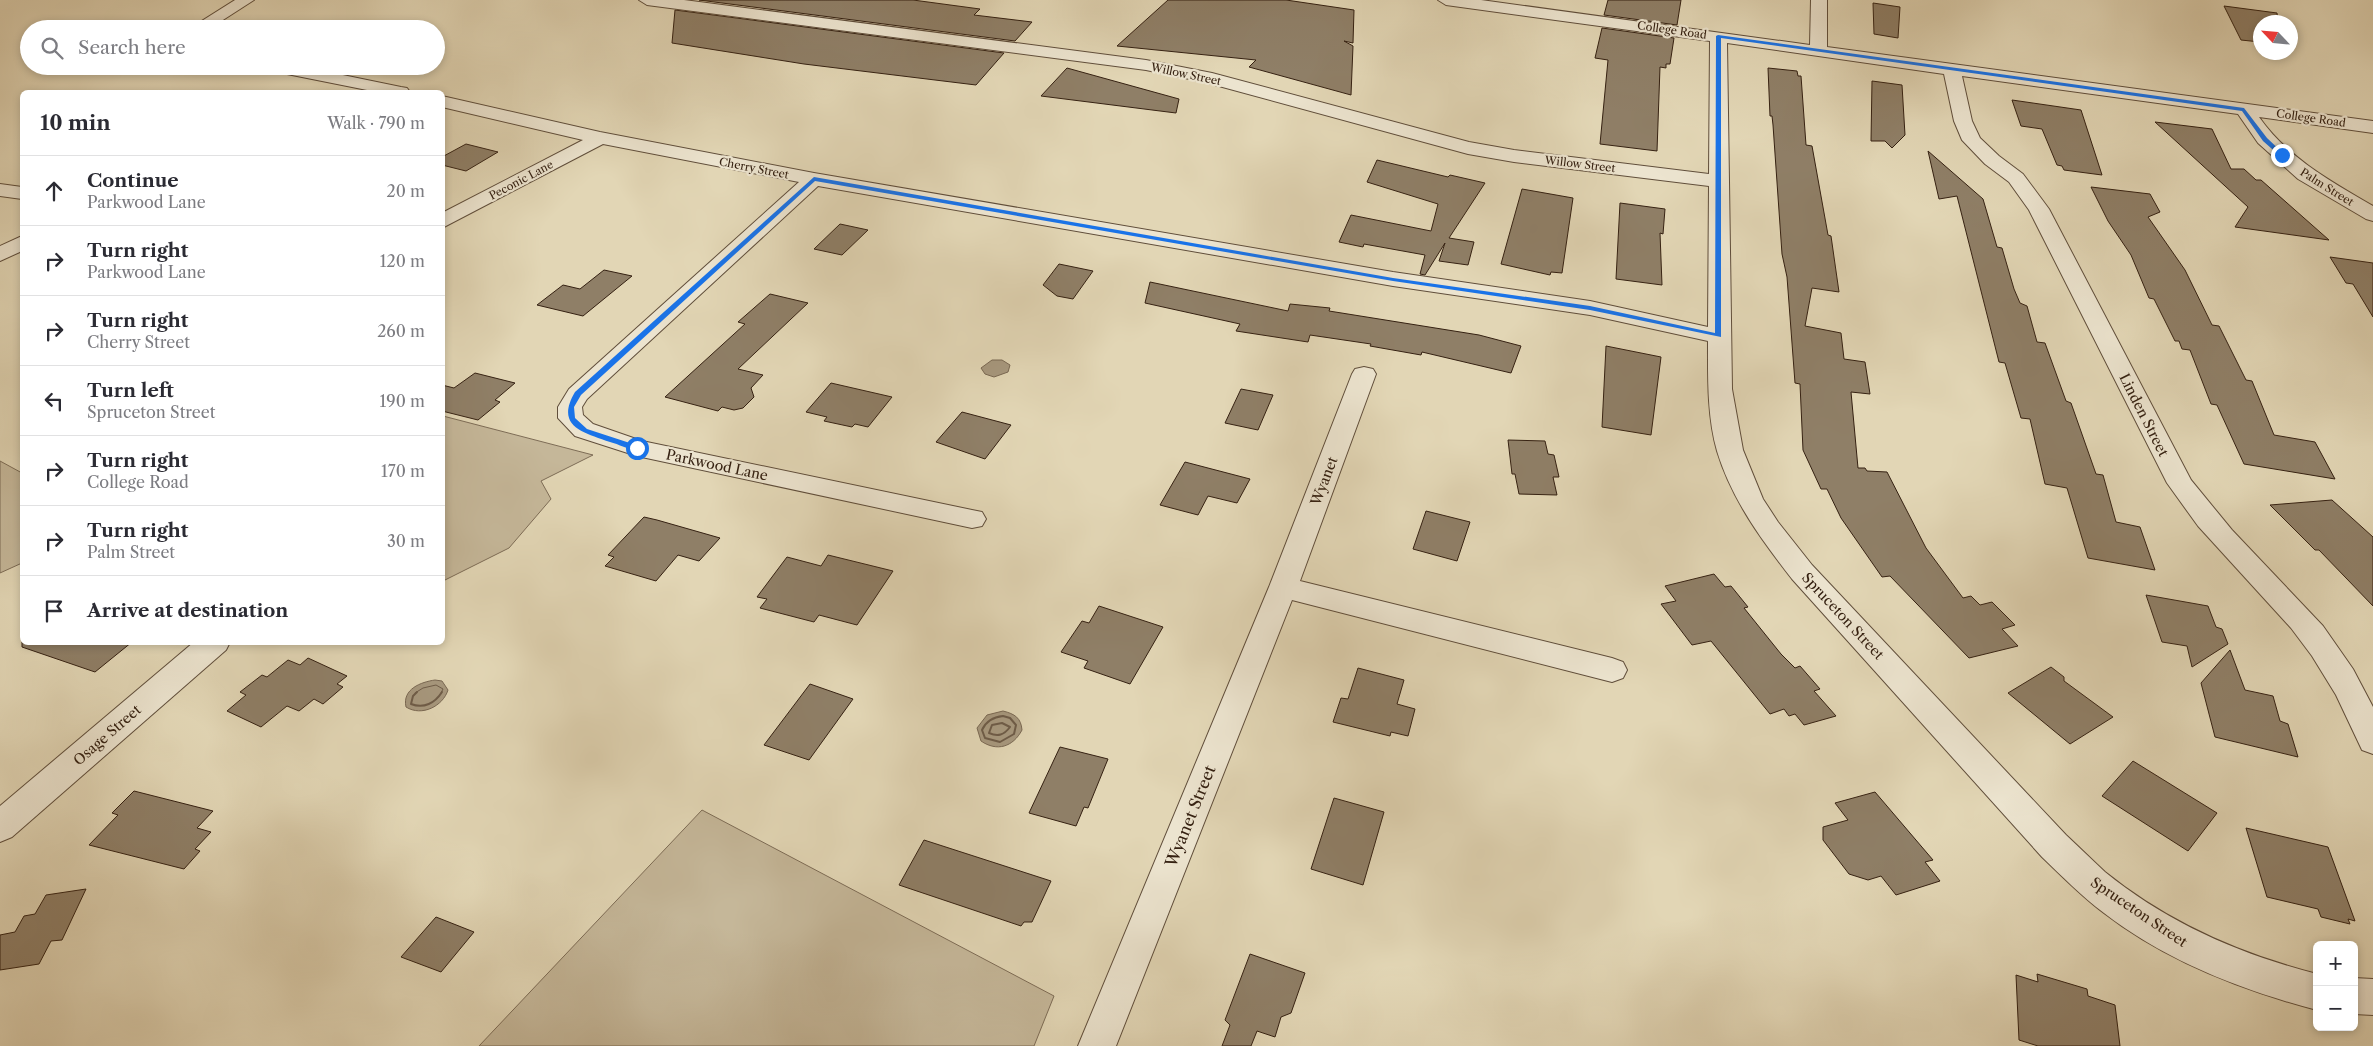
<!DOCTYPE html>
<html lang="en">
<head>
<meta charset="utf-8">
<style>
	body { margin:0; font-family:"Libre Caslon Text",serif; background:#f2f2f3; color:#2b2b33 }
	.controls { position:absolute; right:15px; bottom:15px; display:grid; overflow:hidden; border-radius:8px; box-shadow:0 2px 8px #0003 }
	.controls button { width:45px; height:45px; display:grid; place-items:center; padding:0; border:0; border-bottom:1px solid #e1e1e2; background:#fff; color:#2b2b33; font:25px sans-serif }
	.compass { position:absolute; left:2253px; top:15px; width:45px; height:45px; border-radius:50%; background:#fff; box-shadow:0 2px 8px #0003; rotate:296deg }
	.stop { position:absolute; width:15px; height:15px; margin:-11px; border:4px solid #1a73e8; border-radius:50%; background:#fff }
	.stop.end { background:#1a73e8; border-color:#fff; box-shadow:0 1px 5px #0008 }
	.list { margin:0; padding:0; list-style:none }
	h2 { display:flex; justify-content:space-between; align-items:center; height:65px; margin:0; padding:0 20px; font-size:21px }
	h2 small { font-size:16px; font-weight:400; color:#7c7c81 }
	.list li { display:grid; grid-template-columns:32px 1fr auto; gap:15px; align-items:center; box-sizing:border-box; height:70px; padding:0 20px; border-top:1px solid #e1e1e2 }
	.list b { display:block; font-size:19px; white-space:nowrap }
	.list p { margin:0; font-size:16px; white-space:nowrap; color:#7c7c81 }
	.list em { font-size:16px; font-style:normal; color:#7c7c81 }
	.icon { flex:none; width:28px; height:28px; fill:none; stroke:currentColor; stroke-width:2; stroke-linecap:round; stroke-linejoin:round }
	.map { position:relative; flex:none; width:2373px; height:1046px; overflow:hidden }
	.search { position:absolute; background:#fff; box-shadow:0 2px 8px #0003; left:20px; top:20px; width:425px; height:55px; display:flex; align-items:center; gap:12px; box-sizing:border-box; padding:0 18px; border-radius:28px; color:#7c7c81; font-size:19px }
	.panel { position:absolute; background:#fff; box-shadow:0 2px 8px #0003; left:20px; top:90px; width:425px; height:555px; border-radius:8px }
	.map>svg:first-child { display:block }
	.green { fill:#c5b799; stroke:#7d6c56 }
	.water { fill:#a7987e; stroke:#796853 }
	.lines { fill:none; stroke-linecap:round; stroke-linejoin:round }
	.shore-far1 { stroke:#6e5c48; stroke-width:1 }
	.shore { stroke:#6e5c48; stroke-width:2 }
	.building { fill:#8f7f67; stroke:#352112 }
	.minor-casing { stroke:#604e3b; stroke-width:2 }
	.minor { fill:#ece4cf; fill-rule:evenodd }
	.route { fill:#1a73e8 }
	.labels { text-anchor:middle; stroke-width:4.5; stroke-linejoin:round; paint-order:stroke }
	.far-street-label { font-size:11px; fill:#352112; stroke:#ece4cf }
	.street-label { font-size:14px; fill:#352112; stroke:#ece4cf }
	.near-street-label { font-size:16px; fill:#352112; stroke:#ece4cf }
</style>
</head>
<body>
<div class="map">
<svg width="2373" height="1046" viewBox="0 0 2373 1046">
	<rect width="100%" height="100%" fill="#e2d6b5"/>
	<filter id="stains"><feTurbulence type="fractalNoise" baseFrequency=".004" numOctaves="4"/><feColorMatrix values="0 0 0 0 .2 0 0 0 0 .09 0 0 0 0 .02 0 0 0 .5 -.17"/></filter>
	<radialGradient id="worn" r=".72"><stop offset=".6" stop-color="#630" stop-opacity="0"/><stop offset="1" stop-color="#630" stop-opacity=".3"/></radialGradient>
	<g class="green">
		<polygon points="443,416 593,455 541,481 551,499 509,548 443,581"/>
		<polygon points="0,461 22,473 22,563 0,573"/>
		<polygon points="702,810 1054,996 1034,1046 479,1046"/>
	</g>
	<g class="water">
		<polygon points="992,360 1002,360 1010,365 1008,372 994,377 985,374 981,368"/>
		<path d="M435 680 442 681 448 690C443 706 422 717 406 707 402 689 421 682 435 680Z"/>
		<path d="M1003 711C1015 714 1021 718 1022 730 1013 747 997 752 981 741L977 728 987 715Z"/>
	</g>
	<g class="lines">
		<polyline class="shore-far1" points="415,693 423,688 436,685 443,689 441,693"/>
		<g class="shore">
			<path d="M417 692 413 696 411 704C424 709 435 703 442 692"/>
			<path d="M1003 716 1010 718 1016 725 1014 734 1000 742 985 738 982 730C986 721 993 717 1003 716Z"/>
			<path d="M1002 723 1010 727C1004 735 998 737 989 733L992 725Z"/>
		</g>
	</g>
	<g class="building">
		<polygon points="699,0 913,0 980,9 974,15 1032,22 1015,41"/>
		<polygon points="1168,0 1286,0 1354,10 1353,43 1344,41 1353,46 1351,95 1249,67 1256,60 1117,46"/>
		<polygon points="1608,0 1681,0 1677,25 1604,15"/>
		<polygon points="1873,3 1900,7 1898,38 1874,34"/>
		<polygon points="2224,6 2277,13 2278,22 2260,22 2260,42 2241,40"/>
		<polygon points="675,10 1004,53 976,85 804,64 672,43"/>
		<polygon points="1602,28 1674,38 1670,64 1666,64 1666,68 1660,67 1657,151 1600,144 1608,60 1595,58"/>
		<polygon points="1067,68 1179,99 1176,113 1041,96"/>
		<polygon points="1768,68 1797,71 1798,76 1801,76 1806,145 1812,146 1828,235 1831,236 1839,292 1812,288 1805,326 1841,333 1844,359 1865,362 1870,394 1851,392 1858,468 1865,468 1867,471 1887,472 1926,548 1963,598 1971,596 1980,605 1992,602 2015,625 2002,629 2018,646 1969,658 1890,576 1882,577 1841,518 1827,489 1821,489 1803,450 1800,384 1795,383 1787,277 1782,254 1773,125 1772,116 1770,116"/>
		<polygon points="1872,81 1902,85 1905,135 1892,148 1885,141 1871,141"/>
		<polygon points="2012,100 2081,110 2102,175 2064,170 2062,166 2057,165 2042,129 2021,126"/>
		<polygon points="2155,122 2212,129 2231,169 2244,169 2256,180 2261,180 2329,240 2235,227 2248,207"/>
		<polygon points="466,144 498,152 466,171 442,165 442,157"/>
		<polygon points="1928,151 1983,199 1997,247 2002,248 2014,289 2020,303 2027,306 2037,342 2045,343 2066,401 2071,403 2096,474 2103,475 2116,522 2140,527 2155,570 2088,558 2067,488 2045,484 2030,419 2021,418 2005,363 1999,362 1957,196 1939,199"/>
		<polygon points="1377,160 1448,177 1450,175 1485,183 1449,238 1474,242 1468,265 1439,261 1445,243 1425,275 1420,274 1425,255 1364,244 1363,247 1339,242 1351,215 1431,231 1438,204 1367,182"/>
		<polygon points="2091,187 2150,194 2160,212 2148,217 2185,270 2212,325 2219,326 2246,380 2252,381 2274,435 2315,442 2335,479 2244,464 2217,405 2211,404 2190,350 2182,349 2179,341 2175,341 2154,299 2149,298 2131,255 2108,221"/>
		<polygon points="1522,189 1573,198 1562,273 1551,272 1550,275 1501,264"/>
		<polygon points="1620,203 1665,209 1663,234 1660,233 1662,285 1616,279"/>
		<polygon points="840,224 868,230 842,255 814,249"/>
		<polygon points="2330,257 2373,263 2373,317 2353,284 2346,283"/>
		<polygon points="1059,264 1093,271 1073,299 1057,296 1043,285"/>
		<polygon points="604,270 632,276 583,316 537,305 563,285 580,289"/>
		<polygon points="1150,282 1288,311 1290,304 1330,308 1329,311 1479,335 1521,346 1511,373 1422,352 1421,355 1370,346 1371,344 1310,335 1308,342 1236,331 1240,324 1145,303"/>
		<polygon points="770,294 808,303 738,369 763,375 751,388 754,397 743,408 734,410 722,407 718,411 665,397 745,324 738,322"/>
		<polygon points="1606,346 1661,357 1651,435 1602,427"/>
		<polygon points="475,373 515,383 495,400 500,402 478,420 442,411 442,385 454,388"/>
		<polygon points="831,383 892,397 868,427 855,424 852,427 824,421 827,417 806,412"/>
		<polygon points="1241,389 1273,395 1258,430 1225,423"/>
		<polygon points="962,412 1011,425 985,459 936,442"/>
		<polygon points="1508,440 1545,441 1548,454 1554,455 1559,477 1553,477 1557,495 1519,494 1515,474 1512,474"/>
		<polygon points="1185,462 1250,479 1237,503 1208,496 1198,515 1160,505"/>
		<polygon points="2332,500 2373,537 2373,606 2319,550 2315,550 2270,505"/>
		<polygon points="1426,511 1470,522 1457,561 1413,549"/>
		<polygon points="644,517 657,520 720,538 699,561 678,555 656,581 605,566 614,557 608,555"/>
		<polygon points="828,555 893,571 857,625 819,615 814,622 760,608 767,599 757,597 787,557 821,566"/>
		<polygon points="1714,574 1725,587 1731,586 1748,607 1744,608 1781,654 1795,668 1800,666 1820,689 1814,691 1836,716 1804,725 1795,714 1789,716 1784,709 1770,714 1711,641 1692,645 1661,604 1676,601 1665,586"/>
		<polygon points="2146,595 2208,606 2216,627 2222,629 2228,644 2192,667 2187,646 2162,642"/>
		<polygon points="1099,606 1163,627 1130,684 1084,668 1088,661 1061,652 1082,621 1089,623"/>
		<polygon points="22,642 132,642 95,672 22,647"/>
		<polygon points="2230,650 2245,690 2273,696 2280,721 2288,724 2298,757 2215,737 2201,683"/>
		<polygon points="308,658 347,676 337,684 343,687 323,704 314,699 299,711 287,706 261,727 227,711 246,695 240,692 262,675 267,677 288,660 300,665"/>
		<polygon points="2051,667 2064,677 2064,681 2113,717 2070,744 2008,693"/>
		<polygon points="1358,668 1404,680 1397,704 1415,709 1408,736 1391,732 1390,736 1333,722 1341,698 1348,699"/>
		<polygon points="810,684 853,699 809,760 764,745"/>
		<polygon points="1060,747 1108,759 1088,808 1084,807 1076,826 1029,813"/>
		<polygon points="2133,761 2217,813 2188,851 2102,796"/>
		<polygon points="134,791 213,811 197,828 211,832 195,849 200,851 184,869 89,845 118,815 112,813"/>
		<polygon points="1875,792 1933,860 1925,862 1940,881 1896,895 1881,876 1868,880 1849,874 1823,840 1823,827 1848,820 1835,803"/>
		<polygon points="1334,798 1384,812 1363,885 1311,869"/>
		<polygon points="2246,828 2328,847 2355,921 2348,919 2350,924 2321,917 2318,909 2267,897"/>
		<polygon points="924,840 1051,881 1032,922 1024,922 1021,926 899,885"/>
		<polygon points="86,889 62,940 51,941 39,964 0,970 0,935 15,932 24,916 35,914 46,895"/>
		<polygon points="436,917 474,932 441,972 401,957"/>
		<polygon points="1250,954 1305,973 1291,1013 1281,1017 1275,1037 1257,1031 1251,1046 1222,1046 1230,1025 1225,1020"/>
		<polygon points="2037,974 2087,989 2088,996 2115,1005 2120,1046 2038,1046 2019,1040 2016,975 2038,982"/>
	</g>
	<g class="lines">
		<defs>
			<g id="minor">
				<polygon points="235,0 254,0 209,29 189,29"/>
				<path d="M639 0H684L1146 60 1212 73 1469 142 1514 150 1709 174 1710 41 1446 5 1438 0H1481L1810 45 1811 0H1827V47L2373 121V133L2259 117C2288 158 2330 181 2373 206V221L2366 219 2298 179 2258 143 2238 114 1962 76 1972 121 1980 138 1999 156 2023 174 2049 209 2191 480 2232 530 2323 626 2353 669 2373 707V754L2362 750 2336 695 2312 656 2291 628 2198 526 2167 483 2029 210 2009 182 1985 164 1962 140 1954 121 1944 74 1727 43 1732 389 1743 450 1763 499 1778 522 1812 565 2066 835C2079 847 2092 860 2105 872 2168 923 2239 954 2317 974V1010C2241 990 2166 961 2104 913 2081 896 2062 876 2042 857L1792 579C1761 539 1732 500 1717 451 1707 416 1708 377 1708 341L1590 315 1393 286 818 186 587 399 582 407 583 415 593 424 642 441 972 510 982 512 986 519 982 526 972 528 637 456 575 436 558 418V407L569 389 799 182 603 144 442 228V213L583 140 442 107V96L600 132 814 173 1393 272 1590 301 1708 327 1709 186 1514 162 1468 154 1204 82 1146 70 647 5Z"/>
				<polygon points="263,66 299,66 401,87 407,88 410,92 377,92 272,71 266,70"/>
				<polygon points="0,184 22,187 22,199 0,196"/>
				<polygon points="22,236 22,251 0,261 0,246"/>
				<polygon points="1364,367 1373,369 1376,374 1300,581 1612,658 1623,662 1627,670 1623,678 1612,682 1292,600 1116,1046 1078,1046 1269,587 1352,374 1355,369"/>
				<polygon points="194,642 230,642 226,650 12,837 0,842 0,806"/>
				<polygon points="2354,978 2373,979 2373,1015 2354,1014"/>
			</g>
		</defs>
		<use href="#minor" class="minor-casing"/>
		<use href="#minor" class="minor"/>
	</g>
	<path class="route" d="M1718 35 2244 108 2267 138 2285 155 2280 156 2263 141 2242 111 1721 38V337L1590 310 1393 281 815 181 581 395 574 407 575 418 587 429 639 446V450C630 451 619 444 610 442 582 432 555 426 575 392L814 177 1393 278 1590 306 1715 333 1716 36Z"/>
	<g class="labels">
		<g class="far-street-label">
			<text transform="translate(1672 30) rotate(8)" y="4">College Road</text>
			<text transform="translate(1186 74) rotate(12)" y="4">Willow Street</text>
			<text transform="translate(2311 118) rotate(8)" y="4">College Road</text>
			<text transform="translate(1580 164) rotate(7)" y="4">Willow Street</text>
			<text transform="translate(754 168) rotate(11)" y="4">Cherry Street</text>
			<text transform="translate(521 180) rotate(-28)" y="4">Peconic Lane</text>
			<text transform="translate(2327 187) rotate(32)" y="4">Palm Street</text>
		</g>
		<g class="street-label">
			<text transform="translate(2144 415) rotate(63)" y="5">Linden Street</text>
			<text transform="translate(717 465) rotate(12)" y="5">Parkwood Lane</text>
			<text transform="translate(1324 481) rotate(-69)" y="5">Wyanet</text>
			<text transform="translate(1843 616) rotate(47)" y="5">Spruceton Street</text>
			<text transform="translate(107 735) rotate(-41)" y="5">Osage Street</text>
			<text transform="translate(2139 912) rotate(34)" y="5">Spruceton Street</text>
		</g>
		<g class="near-street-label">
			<text transform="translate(1190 816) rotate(-68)" y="6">Wyanet Street</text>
		</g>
	</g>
	<rect width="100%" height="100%" filter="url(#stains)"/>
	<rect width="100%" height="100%" fill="url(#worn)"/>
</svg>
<div class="controls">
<button>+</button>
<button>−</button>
</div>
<svg class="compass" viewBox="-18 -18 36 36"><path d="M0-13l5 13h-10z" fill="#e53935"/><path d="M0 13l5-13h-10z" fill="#7c7c81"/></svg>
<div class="stop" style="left:637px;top:448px"></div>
<div class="stop end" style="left:2282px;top:155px"></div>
<div class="search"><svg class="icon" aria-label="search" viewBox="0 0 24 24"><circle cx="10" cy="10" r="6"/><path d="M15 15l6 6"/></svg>Search here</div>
<section class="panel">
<h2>10 min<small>Walk · 790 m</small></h2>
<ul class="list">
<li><svg class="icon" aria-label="ahead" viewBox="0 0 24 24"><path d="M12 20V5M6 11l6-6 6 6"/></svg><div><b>Continue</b><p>Parkwood Lane</p></div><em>20 m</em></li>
<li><svg class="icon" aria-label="right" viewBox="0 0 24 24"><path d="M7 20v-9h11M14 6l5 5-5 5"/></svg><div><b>Turn right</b><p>Parkwood Lane</p></div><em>120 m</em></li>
<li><svg class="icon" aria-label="right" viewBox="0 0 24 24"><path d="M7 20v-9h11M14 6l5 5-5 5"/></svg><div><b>Turn right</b><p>Cherry Street</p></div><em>260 m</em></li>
<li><svg class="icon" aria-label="left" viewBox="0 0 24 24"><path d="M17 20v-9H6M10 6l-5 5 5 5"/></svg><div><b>Turn left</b><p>Spruceton Street</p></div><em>190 m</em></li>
<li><svg class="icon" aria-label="right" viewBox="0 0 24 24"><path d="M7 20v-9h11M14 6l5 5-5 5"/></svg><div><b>Turn right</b><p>College Road</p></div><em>170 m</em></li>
<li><svg class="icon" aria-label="right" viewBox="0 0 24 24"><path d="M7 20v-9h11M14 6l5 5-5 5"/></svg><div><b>Turn right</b><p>Palm Street</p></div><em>30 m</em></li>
<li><svg class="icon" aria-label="arrive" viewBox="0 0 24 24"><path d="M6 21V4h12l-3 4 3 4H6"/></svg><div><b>Arrive at destination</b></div></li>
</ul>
</section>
</div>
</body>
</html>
